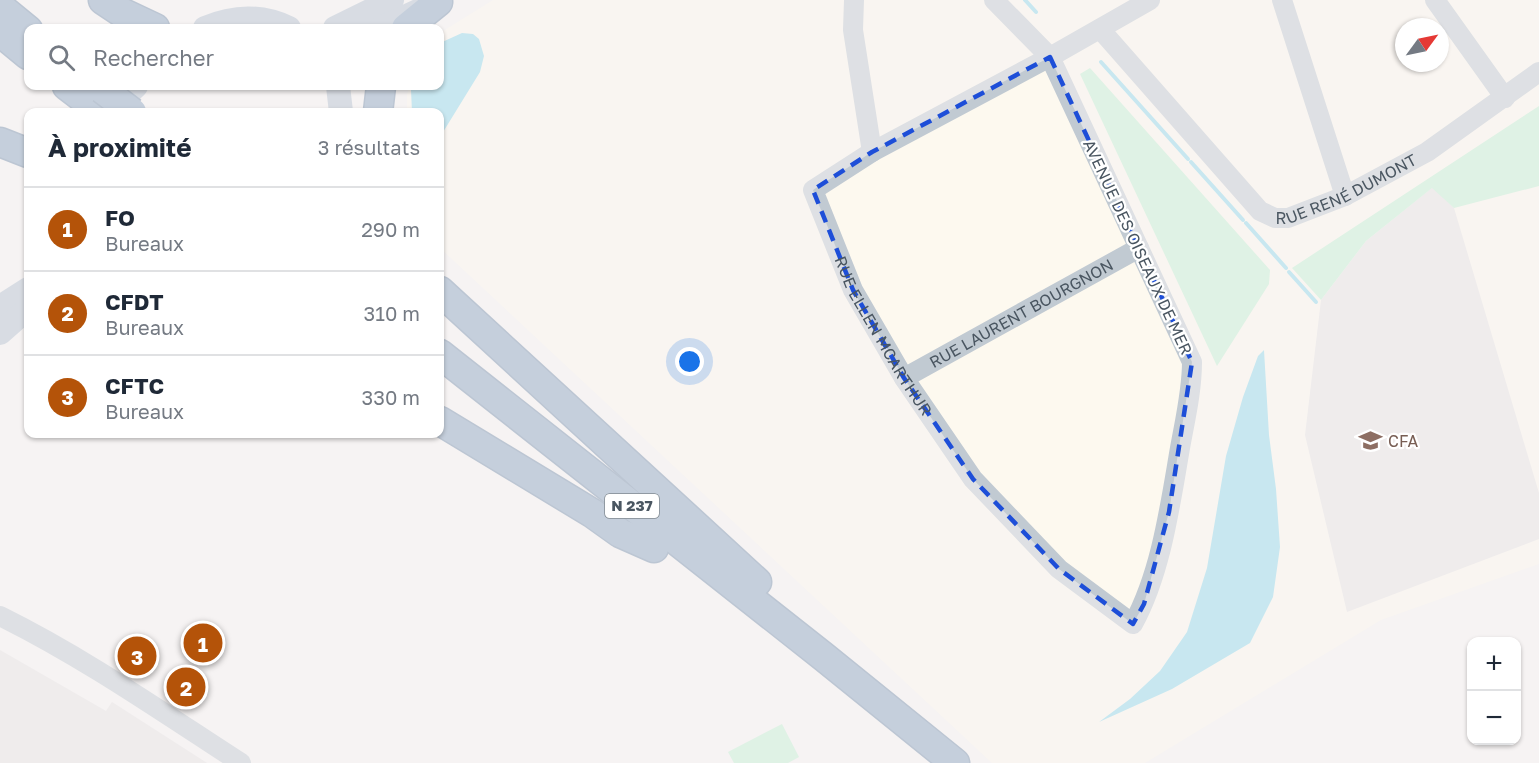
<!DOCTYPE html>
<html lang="fr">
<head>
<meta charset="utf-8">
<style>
	body { margin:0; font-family:"Golos Text",sans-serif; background:#f2f2f3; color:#1f2937 }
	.controls { position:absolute; right:18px; bottom:18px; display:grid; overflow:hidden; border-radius:12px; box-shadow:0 2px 4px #0004 }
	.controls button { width:54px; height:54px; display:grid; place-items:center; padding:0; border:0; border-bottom:2px solid #e0e1e3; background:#fff; color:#1f2937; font:30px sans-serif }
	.compass { position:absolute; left:1395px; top:18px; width:54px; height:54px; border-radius:50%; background:#fff; box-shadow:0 2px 4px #0004; rotate:57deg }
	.you { position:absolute; left:690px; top:362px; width:21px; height:21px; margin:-15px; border:4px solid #fff; border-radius:50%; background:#1a73e8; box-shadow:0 0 0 9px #1a73e833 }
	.badge { display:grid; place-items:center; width:39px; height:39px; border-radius:50%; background:#b45309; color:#fff; font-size:20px; font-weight:700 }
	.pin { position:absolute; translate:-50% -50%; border:3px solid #fff; box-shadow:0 2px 6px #0006 }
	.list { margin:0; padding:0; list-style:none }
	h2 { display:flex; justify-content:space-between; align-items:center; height:78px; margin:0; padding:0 24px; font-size:26px }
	h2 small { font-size:20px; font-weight:400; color:#747a83 }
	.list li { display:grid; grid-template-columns:39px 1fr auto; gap:18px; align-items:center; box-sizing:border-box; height:84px; padding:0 24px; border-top:2px solid #e0e1e3 }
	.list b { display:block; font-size:22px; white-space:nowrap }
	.list p { margin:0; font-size:20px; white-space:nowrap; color:#747a83 }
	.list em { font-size:20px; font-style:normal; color:#747a83 }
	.icon { flex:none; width:33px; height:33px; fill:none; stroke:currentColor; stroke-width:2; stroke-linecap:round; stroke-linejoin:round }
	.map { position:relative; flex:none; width:1539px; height:763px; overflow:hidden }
	.search { position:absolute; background:#fff; box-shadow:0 2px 4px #0004; left:24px; top:24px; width:420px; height:66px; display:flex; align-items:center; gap:15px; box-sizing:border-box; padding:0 21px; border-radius:12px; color:#747a83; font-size:22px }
	.panel { position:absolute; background:#fff; box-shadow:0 2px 4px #0004; left:24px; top:108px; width:420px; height:330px; border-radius:12px }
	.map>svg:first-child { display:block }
	.commercial { fill:#fdf9ef; fill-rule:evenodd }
	.education { fill:#e6e4e5 }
	.green { fill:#c3f1d5 }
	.water { fill:#90daee }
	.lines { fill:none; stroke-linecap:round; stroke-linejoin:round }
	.stream { stroke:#90daee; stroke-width:4 }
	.highway-casing { stroke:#7690ad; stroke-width:31 }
	.minor { stroke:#c1cad2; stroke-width:20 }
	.major { stroke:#b3c2d1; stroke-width:24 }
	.highway { stroke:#8ba5c1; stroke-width:28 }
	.highway-bridge-casing { stroke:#7690ad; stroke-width:31; stroke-linecap:butt }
	.highway-bridge { stroke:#8ba5c1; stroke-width:28 }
	.marked { fill:none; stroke:#1d4ed8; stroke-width:4.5; stroke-dasharray:12 8; stroke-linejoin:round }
	.labels { text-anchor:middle; stroke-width:4.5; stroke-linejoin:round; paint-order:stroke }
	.shield { fill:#fff; stroke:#808990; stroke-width:1.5 }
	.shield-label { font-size:15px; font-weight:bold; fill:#4a5661 }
	.street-label { font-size:16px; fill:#4a5661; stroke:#fff }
	.education-label { font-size:16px; fill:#785e54; stroke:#fff; text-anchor:start }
</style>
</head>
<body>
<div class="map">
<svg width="1539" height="763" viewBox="0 0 1539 763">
	<rect width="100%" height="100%" fill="#f5f3f3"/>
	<path class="commercial" d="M493 0H1539V564L1381 620 1145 763H992L440 248V112H407V94L410 86H440V33ZM1404 27H1440V63H1404Z"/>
	<g class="education">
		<polygon points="1433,187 1454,208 1539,493 1539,539 1347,612 1305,435 1321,300 1366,241"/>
		<polygon points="0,650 106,711 112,702 207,763 0,763"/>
	</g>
	<g class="green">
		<polygon points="1090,68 1270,270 1269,284 1217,366 1080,74"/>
		<polygon points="1539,106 1539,186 1454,208 1432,188 1366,241 1321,300 1292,268"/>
		<polygon points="782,724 799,757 788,763 734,763 728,752"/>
	</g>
	<g class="water">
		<polygon points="462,33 473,34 479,39 484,56 480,72 440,137 440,112 412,112 411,90 414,86 440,86 440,43"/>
		<polygon points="1264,350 1269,435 1276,489 1280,547 1273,597 1250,643 1172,689 1099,722 1130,699 1160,671 1187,632 1207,568 1226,456 1243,397 1258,356"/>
	</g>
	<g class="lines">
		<g class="stream">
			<polyline points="1025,0 1036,12"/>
			<polyline points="1101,62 1188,159"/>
			<polyline points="1191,162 1243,220"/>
			<polyline points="1246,223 1286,268"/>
			<polyline points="1289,272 1316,302"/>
		</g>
		<defs>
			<g id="highway">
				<polyline points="103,0 121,12 155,28"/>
				<polyline points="0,7 28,30"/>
				<polyline points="406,28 438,2"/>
				<polyline points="0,32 28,55"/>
				<polyline points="67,86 101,112"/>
				<polyline points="378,112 381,86"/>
				<polyline points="0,142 28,153"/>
				<polyline points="440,291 757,582"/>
				<polyline points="440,354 824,657 955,763"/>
				<polyline points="440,421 592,513 620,533 654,548"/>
			</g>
		</defs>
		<use href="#highway" class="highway-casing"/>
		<g class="minor">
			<path id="s1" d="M854 0 853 30 872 152 813 190 853 290 904 378 973 479 1059 569 1133 624C1161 573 1170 506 1180 448 1185 420 1192 391 1192 362L1050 57 994 0"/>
			<polyline points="1282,0 1345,196"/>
			<polyline points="1435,0 1505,98"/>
			<path id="s2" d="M1100 29 1260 211 1275 218H1288L1345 196 1427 152 1539 72"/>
			<polyline points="872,152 1050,57 1150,0"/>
			<path id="s3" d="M904 378 1139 248"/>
			<path d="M0 616C85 658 162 712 241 763"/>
		</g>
		<g class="major">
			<path d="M205 28C233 16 260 14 289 28"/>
			<polyline points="335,28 392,0"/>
			<polyline points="381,28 422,9"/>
			<polyline points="338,86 341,112"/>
			<polyline points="109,112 136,86"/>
			<polyline points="0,307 28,289"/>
			<polyline points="0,333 17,318 28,310"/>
		</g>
		<use href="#highway" class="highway"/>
		<defs>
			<polyline id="highway-bridge" points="102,89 132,112"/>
		</defs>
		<use href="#highway-bridge" class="highway-bridge-casing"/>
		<use href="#highway-bridge" class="highway-bridge"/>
	</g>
	<path d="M0 0H1539V763H0ZM1050 57 1192 362 1169 512 1144 604 1133 624 1059 569 973 479 904 378 853 290 813 190 872 152Z" fill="#f5f3f3" fill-opacity=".55" fill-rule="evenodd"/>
	<path class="marked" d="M1050 57 1192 362 1169 512 1144 604 1133 624 1059 569 973 479 904 378 853 290 813 190 872 152Z"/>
	<defs>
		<symbol id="university-bare" viewBox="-9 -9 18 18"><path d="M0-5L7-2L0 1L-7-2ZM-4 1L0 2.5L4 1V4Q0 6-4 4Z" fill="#8d6e63" stroke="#fff" stroke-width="2.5" paint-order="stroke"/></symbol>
	</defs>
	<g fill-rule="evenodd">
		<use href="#university-bare" x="1354" y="424" width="33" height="33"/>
	</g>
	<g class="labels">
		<rect class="shield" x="605" y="494" width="54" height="24" rx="4.5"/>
		<g class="shield-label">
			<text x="632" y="511">N 237</text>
		</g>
		<g class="street-label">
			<text dy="6" stroke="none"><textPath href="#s2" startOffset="336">RUE RENÉ DUMONT</textPath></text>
			<text transform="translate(1138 247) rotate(65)" y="6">AVENUE DES OISEAUX DE MER</text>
			<text dy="6" stroke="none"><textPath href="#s3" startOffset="134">RUE LAURENT BOURGNON</textPath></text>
			<text dy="6" stroke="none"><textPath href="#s1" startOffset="386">RUE ELLEN MCARTHUR</textPath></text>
		</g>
		<g class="education-label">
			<text x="1388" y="447">CFA</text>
		</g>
	</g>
</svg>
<div class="controls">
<button>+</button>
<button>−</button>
</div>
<svg class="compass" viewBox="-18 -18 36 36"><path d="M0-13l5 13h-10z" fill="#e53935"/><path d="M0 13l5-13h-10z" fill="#747a83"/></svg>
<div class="you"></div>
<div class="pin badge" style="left:203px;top:643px">1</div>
<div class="pin badge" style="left:186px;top:687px">2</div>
<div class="pin badge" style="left:137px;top:656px">3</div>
<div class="search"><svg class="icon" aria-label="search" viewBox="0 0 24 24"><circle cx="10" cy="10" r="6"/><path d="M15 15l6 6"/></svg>Rechercher</div>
<section class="panel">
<h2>À proximité<small>3 résultats</small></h2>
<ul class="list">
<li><span class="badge">1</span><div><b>FO</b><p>Bureaux</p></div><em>290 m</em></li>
<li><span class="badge">2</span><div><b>CFDT</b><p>Bureaux</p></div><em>310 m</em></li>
<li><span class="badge">3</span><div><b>CFTC</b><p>Bureaux</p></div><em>330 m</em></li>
</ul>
</section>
</div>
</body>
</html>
